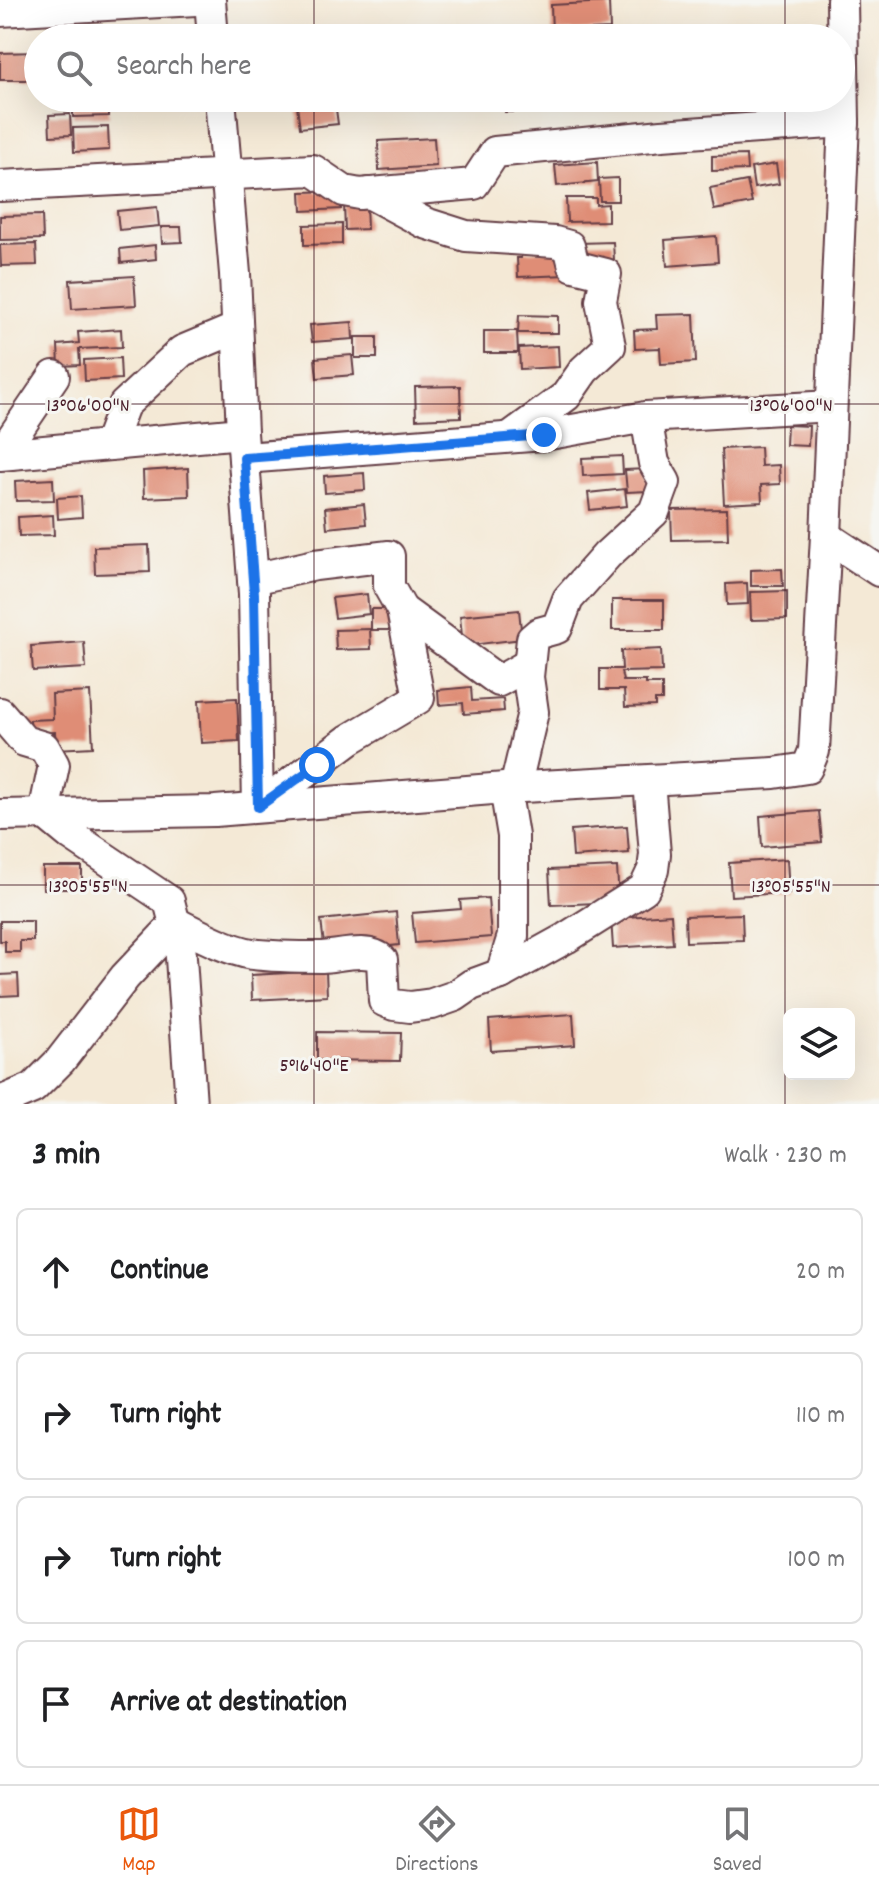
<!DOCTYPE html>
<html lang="en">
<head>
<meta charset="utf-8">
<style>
	body { margin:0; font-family:Dekko,sans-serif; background:#f6f6f6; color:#202124 }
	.controls { position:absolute; right:24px; bottom:24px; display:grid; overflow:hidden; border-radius:12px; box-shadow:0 8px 32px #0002 }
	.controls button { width:72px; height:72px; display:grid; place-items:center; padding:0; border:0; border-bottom:2px solid #e0e0e0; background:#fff; color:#202124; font:40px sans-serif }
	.stop { position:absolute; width:24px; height:24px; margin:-18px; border:6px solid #1a73e8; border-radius:50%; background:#fff }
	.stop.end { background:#1a73e8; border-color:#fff; box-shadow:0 2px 8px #0008 }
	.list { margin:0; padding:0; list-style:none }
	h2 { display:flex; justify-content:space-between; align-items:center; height:104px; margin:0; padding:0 32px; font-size:34px }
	h2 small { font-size:26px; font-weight:400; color:#757577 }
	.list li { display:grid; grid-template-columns:52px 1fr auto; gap:24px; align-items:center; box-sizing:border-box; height:128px; margin:0 16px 16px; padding:0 16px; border:2px solid #e0e0e0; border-radius:12px }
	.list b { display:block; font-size:30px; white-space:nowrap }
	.list em { font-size:26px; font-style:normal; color:#757577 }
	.icon { flex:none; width:44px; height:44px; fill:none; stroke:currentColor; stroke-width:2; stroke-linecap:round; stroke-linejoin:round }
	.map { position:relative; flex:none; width:879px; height:1104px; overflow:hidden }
	.search { position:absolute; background:#fff; box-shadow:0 8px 32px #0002; left:24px; right:24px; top:24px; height:88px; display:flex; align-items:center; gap:20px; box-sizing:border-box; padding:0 28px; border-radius:44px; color:#757577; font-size:30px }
	.sheet { height:680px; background:#fff }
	nav { display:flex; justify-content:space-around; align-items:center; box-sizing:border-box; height:112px; border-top:2px solid #e0e0e0; background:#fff; font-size:22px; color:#757577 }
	nav a { display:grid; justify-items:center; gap:4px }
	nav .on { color:#ea580c }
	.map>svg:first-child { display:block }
	.building { fill:#df8d76 }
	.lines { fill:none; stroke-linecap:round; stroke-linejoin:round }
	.minor-casing { stroke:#643d45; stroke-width:34 }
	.minor { stroke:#fff; stroke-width:30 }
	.route { stroke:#1a73e8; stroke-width:10 }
	.ticks { fill:none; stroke:#4a1f2b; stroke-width:2; stroke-opacity:0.45 }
	.ticks-label { font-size:20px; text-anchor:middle; fill:#4a1f2b; stroke:#f6f6f2; stroke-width:6; stroke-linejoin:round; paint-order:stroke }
</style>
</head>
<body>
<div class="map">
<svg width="879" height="1104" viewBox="0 0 879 1104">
	<rect width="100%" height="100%" fill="#f6f6f2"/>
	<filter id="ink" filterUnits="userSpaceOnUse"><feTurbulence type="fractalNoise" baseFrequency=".0125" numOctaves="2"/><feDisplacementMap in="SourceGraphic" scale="16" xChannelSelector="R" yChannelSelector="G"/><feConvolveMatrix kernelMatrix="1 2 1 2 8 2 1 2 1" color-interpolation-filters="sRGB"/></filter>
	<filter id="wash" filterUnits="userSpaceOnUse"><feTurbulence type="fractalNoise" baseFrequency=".006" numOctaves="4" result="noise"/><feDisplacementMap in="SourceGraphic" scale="32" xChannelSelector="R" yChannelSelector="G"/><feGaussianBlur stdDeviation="1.8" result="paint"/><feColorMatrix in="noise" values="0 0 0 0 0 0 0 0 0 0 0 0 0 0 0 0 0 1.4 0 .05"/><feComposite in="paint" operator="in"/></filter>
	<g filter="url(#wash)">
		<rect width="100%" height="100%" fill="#f4e9d6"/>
		<g id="blocks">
			<g class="building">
				<polygon points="609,2 610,29 552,32 551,5"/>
				<polygon points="38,52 38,80 0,80 0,53"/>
				<polygon points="73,98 109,98 109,116 73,117"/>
				<polygon points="336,98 361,98 362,105 338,108"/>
				<rect x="505" y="98" width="39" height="14"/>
				<polygon points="633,98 669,98 669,105 633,106"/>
				<polygon points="335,102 338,124 300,128 297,106"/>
				<polygon points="70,114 71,135 50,136 49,115"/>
				<polygon points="108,127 109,150 74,152 73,128"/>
				<polygon points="434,138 436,166 379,170 378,141"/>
				<polygon points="746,155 747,170 712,171 712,156"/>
				<polygon points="597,162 598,182 557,186 555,165"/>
				<polygon points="776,164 779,184 754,188 751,168"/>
				<polygon points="618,178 618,201 600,201 599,179"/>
				<polygon points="747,181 752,203 714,210 710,188"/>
				<polygon points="340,191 341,209 302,211 301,192"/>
				<polygon points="566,198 596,198 596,205 608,204 608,221 567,222"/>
				<polygon points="366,204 367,229 345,230 344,205"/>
				<polygon points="157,207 159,226 119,230 117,211"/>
				<polygon points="42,215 43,239 0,240 0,216"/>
				<polygon points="342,224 342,244 304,245 304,225"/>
				<polygon points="161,227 181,227 182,242 162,243"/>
				<polygon points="716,236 718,262 667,266 665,240"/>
				<polygon points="613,242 614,260 580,261 579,243"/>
				<polygon points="36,244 37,265 1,266 0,245"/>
				<polygon points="155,245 156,259 121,263 120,249"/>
				<polygon points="566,249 567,275 518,277 517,258 521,258 521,252"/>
				<polygon points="134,276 136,305 72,309 70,280"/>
				<polygon points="694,314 696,362 661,364 660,348 635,349 634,330 657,329 656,315"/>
				<polygon points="519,315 558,316 558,333 518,333"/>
				<polygon points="352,322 353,339 312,342 310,325"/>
				<polygon points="121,329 122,347 79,349 80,365 59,366 58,345 79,343 78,332"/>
				<polygon points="484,331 517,331 518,353 484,353"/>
				<rect x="355" y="337" width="22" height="21"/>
				<polygon points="558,346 559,367 520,369 519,348"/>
				<polygon points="352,355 354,375 317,378 315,358"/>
				<polygon points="120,358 121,379 85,381 84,360"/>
				<polygon points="460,386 461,417 416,419 415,387"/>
				<polygon points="787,425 809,426 808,446 786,445"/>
				<polygon points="760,447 761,466 779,465 780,484 761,485 762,502 724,504 721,449"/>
				<polygon points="622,456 623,474 583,476 582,458"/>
				<polygon points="188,468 189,496 144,498 143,471"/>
				<polygon points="647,469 648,491 627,492 625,470"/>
				<polygon points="364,473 365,490 325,493 324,476"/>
				<polygon points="53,479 54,500 16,501 15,481"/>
				<polygon points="625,489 627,506 590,510 588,493"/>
				<polygon points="81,496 82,517 58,519 57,498"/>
				<polygon points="364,504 366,524 327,528 325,508"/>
				<polygon points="727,509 728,539 672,540 671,510"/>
				<polygon points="53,515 54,535 19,536 18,517"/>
				<polygon points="149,545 150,572 95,574 94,547"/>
				<polygon points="782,569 783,586 751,586 751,570"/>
				<polygon points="747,583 748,604 727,605 726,584"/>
				<polygon points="787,591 787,619 751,620 750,592"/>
				<polygon points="367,594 369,614 335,618 332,598"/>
				<rect x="612" y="600" width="52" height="30"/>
				<rect x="371" y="609" width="26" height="21"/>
				<polygon points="519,610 522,639 463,646 460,616"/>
				<polygon points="370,629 371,649 336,650 335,630"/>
				<polygon points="84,642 86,668 33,671 31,646"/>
				<polygon points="661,649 662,671 621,672 623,681 646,681 646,684 662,684 662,700 655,700 655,706 625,707 624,690 600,690 600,669 622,669 621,651"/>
				<polygon points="471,687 472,701 503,699 504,711 464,714 463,703 439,705 438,690"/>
				<polygon points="90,692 93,747 56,749 55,732 31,733 30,720 53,719 52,694"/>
				<polygon points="237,698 239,741 201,743 199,700"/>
				<polygon points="819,811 822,842 762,847 760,816"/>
				<polygon points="627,826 629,853 573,857 571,830"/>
				<polygon points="787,859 789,893 731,896 729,863"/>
				<rect x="43" y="867" width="39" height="22"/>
				<polygon points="617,867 619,902 551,905 549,870"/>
				<polygon points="488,898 491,937 415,943 412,913 461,909 460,900"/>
				<polygon points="396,912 399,945 325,953 321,920"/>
				<polygon points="671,914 673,944 613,948 611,918"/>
				<polygon points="742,914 743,940 686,942 685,916"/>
				<polygon points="0,921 33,921 33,941 20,941 20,952 5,952 5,941 0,941"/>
				<polygon points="326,971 327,996 252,1000 251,975"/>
				<polygon points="18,974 19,995 0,996 0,975"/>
				<polygon points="573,1014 575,1045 491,1051 489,1020"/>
				<polygon points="317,1032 401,1033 400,1061 317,1060"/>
			</g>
		</g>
	</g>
	<g filter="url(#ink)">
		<use href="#blocks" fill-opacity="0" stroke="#643d45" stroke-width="2"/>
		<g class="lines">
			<defs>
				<g id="minor">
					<polyline points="210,0 213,38"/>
					<polyline points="0,11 196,0"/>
					<polyline points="220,98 235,274 242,433 254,594 258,807"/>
					<polyline points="0,186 313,170 344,191 360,194 474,184 495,152 662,135 844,122"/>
					<polyline points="369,193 425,223 466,236 555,242 569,246 574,266 606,274 601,301 610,346 584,370 566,396 510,437"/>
					<polyline points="109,445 124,405 182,351 237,328"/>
					<polyline points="10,454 12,438 54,376"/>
					<polyline points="0,455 242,433"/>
					<polyline points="244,458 544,435 646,417 831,406"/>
					<polyline points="826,536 879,571"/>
					<polyline points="253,579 315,565 389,556 389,587 402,610 419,698 350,739 260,806"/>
					<polyline points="402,610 499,681 529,664"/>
					<polyline points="0,713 24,741 44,747 54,765 44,813 72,836 169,901 180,943 191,1104"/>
					<polyline points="515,788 533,712 528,677 532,639 539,633 557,628 568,599 607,555 654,512 665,482 654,463 646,417"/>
					<polyline points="0,815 215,811 505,788 774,773 807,768 814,751 826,536 844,122 842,0"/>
					<polyline points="501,974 513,936 513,836 505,788"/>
					<path d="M0 1102 33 1088 60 1061 125 977 176 923C200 935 226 949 252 954 275 957 299 957 322 957 339 956 370 947 382 960L384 1001 394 1005 410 1007 432 1004 455 996 471 985 501 974 566 938 644 889 653 870 655 854 649 781"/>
				</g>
			</defs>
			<use href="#minor" class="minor-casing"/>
			<use href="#minor" class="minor"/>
		</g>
	</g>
	<g class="lines" filter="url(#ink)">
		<polyline class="route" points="317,765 258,807 254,594 244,458 544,435"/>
	</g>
	<path class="ticks" d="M314 0V38M785 0V38M314 98V1104M785 98V1104M0 404H879M0 885H879"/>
	<g class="ticks-label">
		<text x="88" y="411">13°06'00"N</text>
		<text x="791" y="411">13°06'00"N</text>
		<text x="88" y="892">13°05'55"N</text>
		<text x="791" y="892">13°05'55"N</text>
		<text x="314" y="1071">5°16'40"E</text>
	</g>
</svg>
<div class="controls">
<button><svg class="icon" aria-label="layers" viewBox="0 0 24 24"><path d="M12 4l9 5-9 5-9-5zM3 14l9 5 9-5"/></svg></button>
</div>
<div class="stop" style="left:317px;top:765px"></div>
<div class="stop end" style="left:544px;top:435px"></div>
<div class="search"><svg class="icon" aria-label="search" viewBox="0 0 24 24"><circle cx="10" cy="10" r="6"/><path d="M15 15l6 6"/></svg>Search here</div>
</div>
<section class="sheet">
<h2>3 min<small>Walk · 230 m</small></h2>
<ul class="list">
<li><svg class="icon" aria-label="ahead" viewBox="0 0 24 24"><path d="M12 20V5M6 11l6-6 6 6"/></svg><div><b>Continue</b></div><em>20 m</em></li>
<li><svg class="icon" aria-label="right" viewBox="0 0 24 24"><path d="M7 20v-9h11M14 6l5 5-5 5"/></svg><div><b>Turn right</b></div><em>110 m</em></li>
<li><svg class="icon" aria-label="right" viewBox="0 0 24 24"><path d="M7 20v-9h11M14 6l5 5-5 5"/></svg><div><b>Turn right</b></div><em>100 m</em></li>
<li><svg class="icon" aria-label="arrive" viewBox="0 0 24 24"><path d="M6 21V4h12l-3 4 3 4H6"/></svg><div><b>Arrive at destination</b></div></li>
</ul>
</section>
<nav>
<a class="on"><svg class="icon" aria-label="map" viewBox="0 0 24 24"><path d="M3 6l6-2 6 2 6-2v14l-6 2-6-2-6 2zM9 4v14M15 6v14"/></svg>Map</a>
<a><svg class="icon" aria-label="directions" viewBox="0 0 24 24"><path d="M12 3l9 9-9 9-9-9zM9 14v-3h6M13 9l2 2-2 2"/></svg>Directions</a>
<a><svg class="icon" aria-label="saved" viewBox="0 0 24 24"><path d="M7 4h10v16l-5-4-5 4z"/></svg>Saved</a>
</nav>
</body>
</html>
